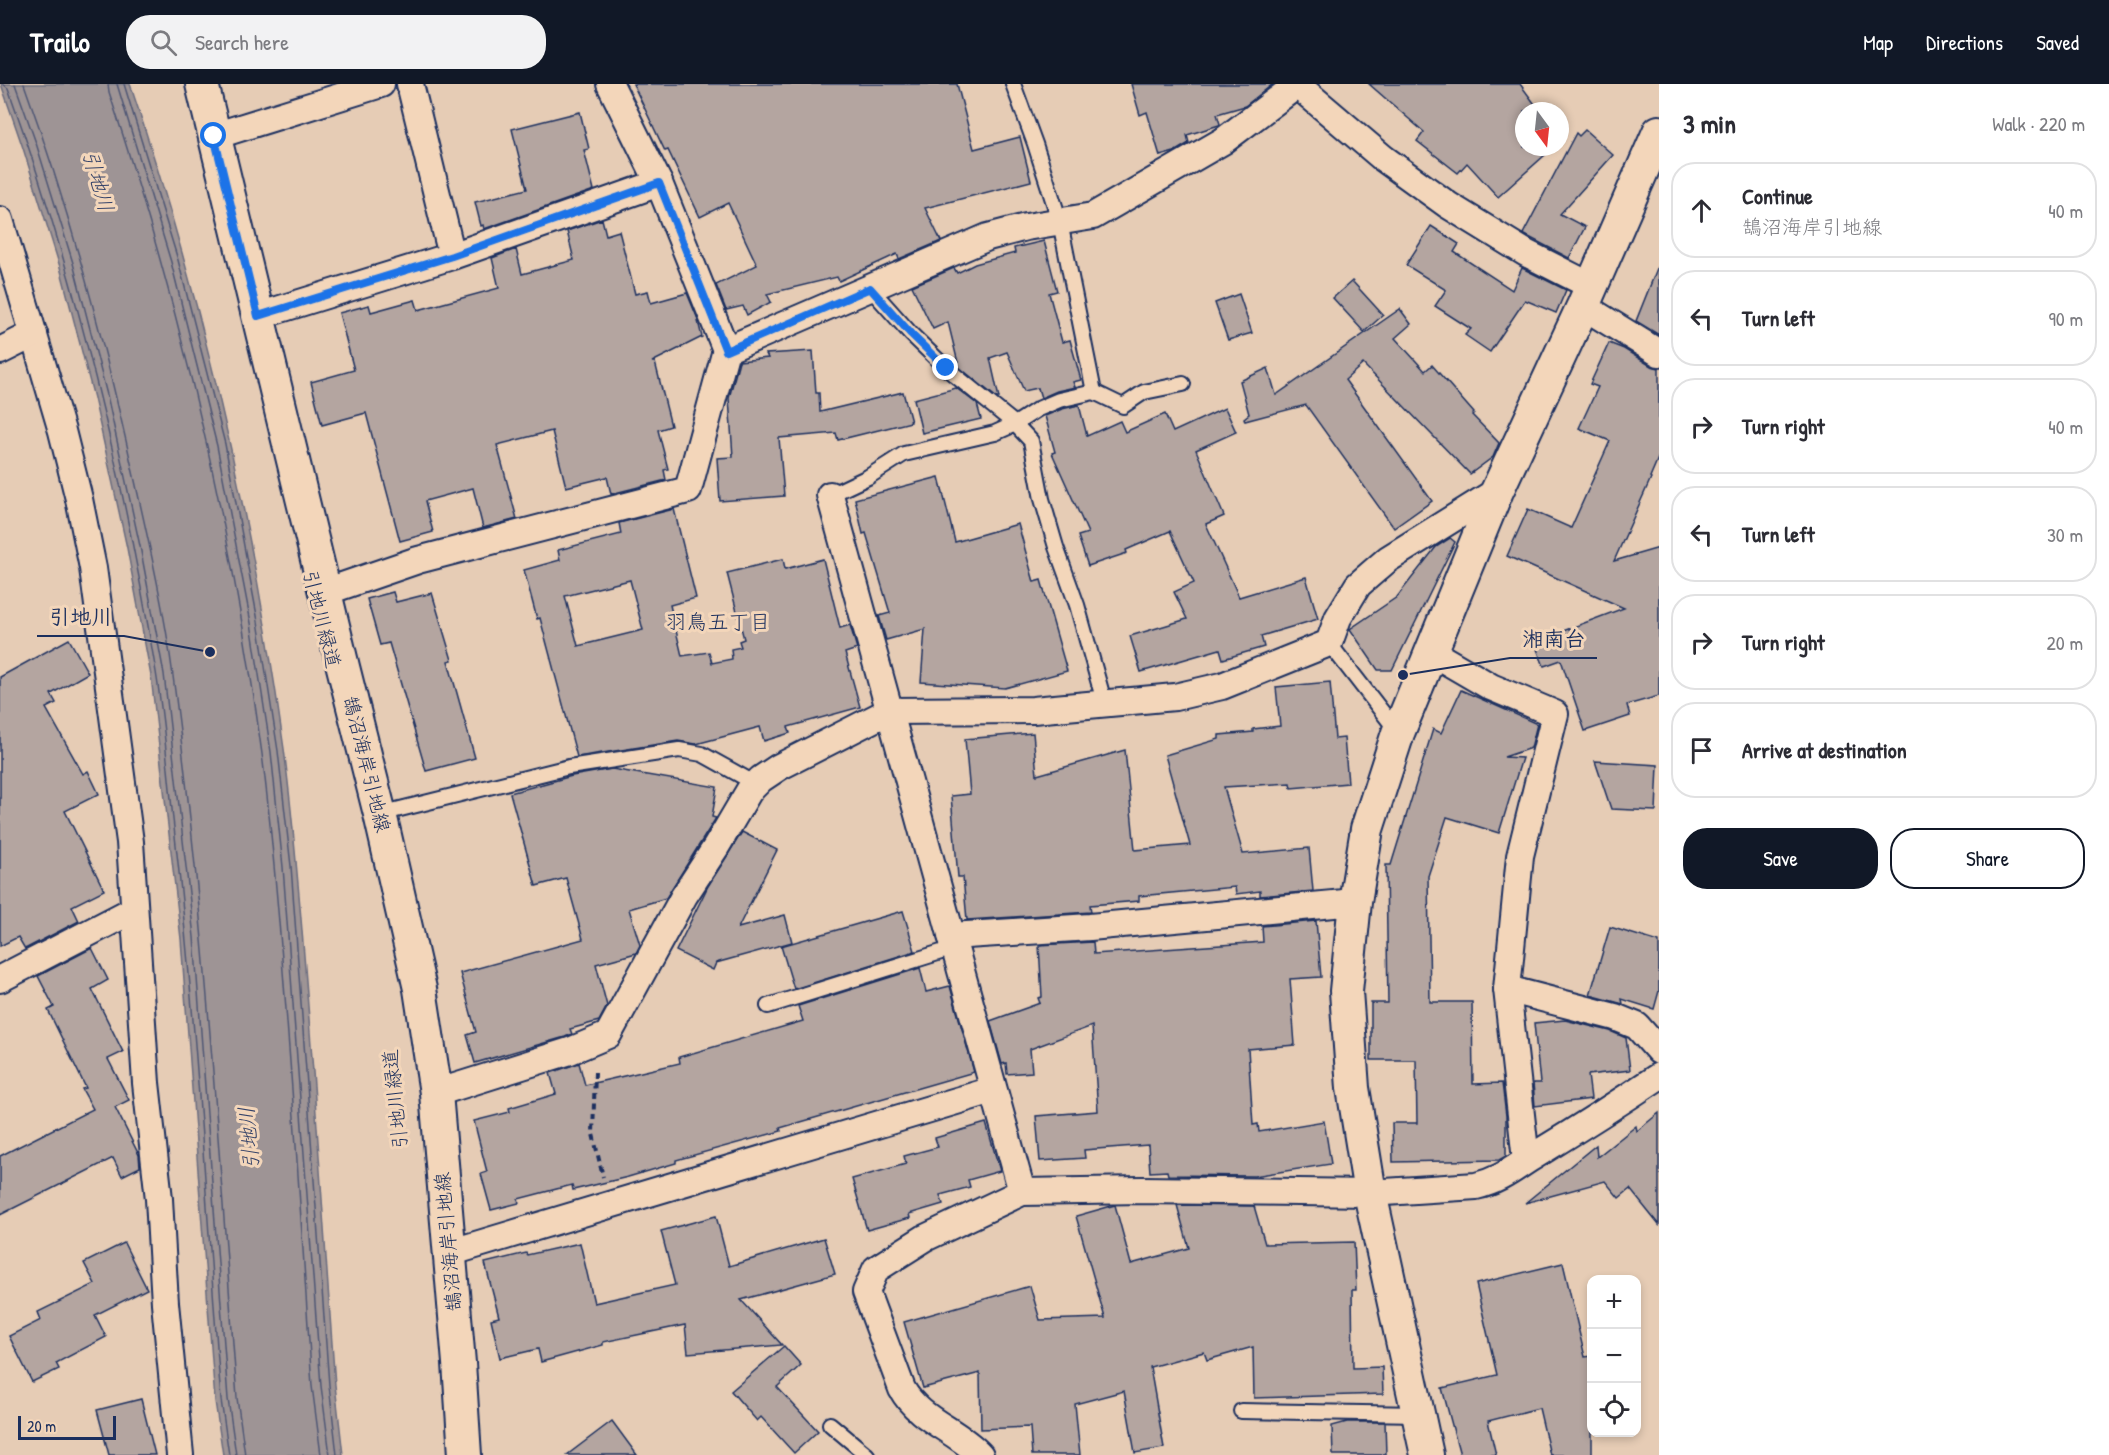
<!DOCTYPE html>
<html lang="en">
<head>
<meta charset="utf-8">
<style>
	body { margin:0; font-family:"Patrick Hand","Klee One",sans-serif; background:#f2f2f3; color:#2b2b33 }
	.controls { position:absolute; right:18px; bottom:18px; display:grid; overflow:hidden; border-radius:12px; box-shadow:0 3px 9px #0003 }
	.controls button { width:54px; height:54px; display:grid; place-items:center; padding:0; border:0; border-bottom:2px solid #e1e1e2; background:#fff; color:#2b2b33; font:30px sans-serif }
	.compass { position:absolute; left:1515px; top:18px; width:54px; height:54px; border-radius:50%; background:#fff; box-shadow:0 3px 9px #0003; rotate:165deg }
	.scale { position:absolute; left:18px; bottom:15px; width:98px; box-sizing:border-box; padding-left:6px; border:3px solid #1b2f5e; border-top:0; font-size:16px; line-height:21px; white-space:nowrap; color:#1b2f5e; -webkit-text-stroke:4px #f3d6ba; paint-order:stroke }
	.stop { position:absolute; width:18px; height:18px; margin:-14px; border:4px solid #1a73e8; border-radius:50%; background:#fff }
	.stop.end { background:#1a73e8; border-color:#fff; box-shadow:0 2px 6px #0008 }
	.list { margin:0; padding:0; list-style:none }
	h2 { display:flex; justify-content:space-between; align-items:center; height:78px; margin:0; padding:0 24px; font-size:26px }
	h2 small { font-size:20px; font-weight:400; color:#7c7c81 }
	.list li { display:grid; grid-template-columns:39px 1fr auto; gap:18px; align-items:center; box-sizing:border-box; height:96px; margin:0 12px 12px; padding:0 12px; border:2px solid #e1e1e2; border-radius:24px }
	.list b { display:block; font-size:22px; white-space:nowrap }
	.list p { margin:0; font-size:20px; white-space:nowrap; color:#7c7c81 }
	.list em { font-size:20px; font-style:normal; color:#7c7c81 }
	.actions { display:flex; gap:12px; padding:18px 24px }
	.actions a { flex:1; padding:14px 0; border:2px solid #111827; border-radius:24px; text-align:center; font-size:21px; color:#111827 }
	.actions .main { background:#111827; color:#fff }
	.icon { flex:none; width:33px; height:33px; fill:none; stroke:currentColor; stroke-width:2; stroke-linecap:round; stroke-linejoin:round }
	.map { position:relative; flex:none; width:1659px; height:1371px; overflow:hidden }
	header { display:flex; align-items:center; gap:36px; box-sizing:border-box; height:84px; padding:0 30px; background:#111827; color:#fff }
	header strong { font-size:28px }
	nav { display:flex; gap:33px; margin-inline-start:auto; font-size:21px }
	.search { width:420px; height:54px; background:#f2f2f3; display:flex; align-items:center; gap:15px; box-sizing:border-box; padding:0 21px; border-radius:24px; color:#7c7c81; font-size:22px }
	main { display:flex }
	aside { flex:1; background:#fff }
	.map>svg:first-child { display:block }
	.water { fill:#9e9495; stroke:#6a6c7f; stroke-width:1.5 }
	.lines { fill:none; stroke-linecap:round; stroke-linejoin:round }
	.shore { stroke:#4f5774; stroke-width:1.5 }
	.building { fill:#b4a5a0; stroke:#1b2f5e; stroke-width:1.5; fill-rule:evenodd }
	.service-casing { stroke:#1b2f5e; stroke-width:18 }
	.minor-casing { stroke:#1b2f5e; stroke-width:30 }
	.tertiary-casing { stroke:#1b2f5e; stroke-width:36 }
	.path { stroke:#1b2f5e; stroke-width:4; stroke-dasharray:6 4.5; stroke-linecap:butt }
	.service { stroke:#f3d6ba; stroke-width:14 }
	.minor { stroke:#f3d6ba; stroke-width:26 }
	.tertiary { stroke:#f3d6ba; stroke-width:32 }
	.route { stroke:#1a73e8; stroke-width:8 }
	.labels { text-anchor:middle; stroke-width:6; stroke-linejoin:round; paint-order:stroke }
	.street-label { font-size:20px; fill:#1b2f5e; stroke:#f3d6ba }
	.water-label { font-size:21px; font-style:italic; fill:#354369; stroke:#f3d6ba }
	.neighbourhood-label { font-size:21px; fill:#1b2f5e; stroke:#f3d6ba }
	.leader { fill:none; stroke:#1b2f5e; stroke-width:2 }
	.callout-dot { fill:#1b2f5e; stroke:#f3d6ba; stroke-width:2 }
	.callout-label { font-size:21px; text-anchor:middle; font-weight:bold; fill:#1b2f5e; stroke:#f3d6ba; stroke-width:6; stroke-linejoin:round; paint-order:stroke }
</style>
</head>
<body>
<header>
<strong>Trailo</strong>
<div class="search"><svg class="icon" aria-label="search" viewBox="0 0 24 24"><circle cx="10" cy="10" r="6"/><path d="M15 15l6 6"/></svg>Search here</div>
<nav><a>Map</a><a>Directions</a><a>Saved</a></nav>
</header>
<main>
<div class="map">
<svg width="1659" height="1371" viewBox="0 0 1659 1371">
	<rect width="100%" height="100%" fill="#e6ccb5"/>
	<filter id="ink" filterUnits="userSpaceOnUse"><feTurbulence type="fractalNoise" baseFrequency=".0167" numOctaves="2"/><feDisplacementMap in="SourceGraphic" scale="12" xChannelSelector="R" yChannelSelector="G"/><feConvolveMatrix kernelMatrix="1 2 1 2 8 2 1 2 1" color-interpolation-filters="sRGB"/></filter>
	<g filter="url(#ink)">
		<path class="water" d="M1 0H130C203 216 253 439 284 665 294 742 300 820 306 897 317 1031 325 1166 335 1301L343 1371H223L215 1317 181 855 151 592 127 464 94 314 60 183 23 64Z"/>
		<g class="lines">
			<g class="shore">
				<path d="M3 0 8 4C76 193 123 391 156 588 164 637 168 686 173 735 196 928 206 1122 221 1316L229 1371"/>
				<polyline points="15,0 36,59 73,179 107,311 140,462 164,590 194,853 228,1315 236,1371"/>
				<path d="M24 0C70 127 104 256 133 388 148 455 164 523 173 592 205 831 219 1073 237 1314L245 1371"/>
				<path d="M108 0 109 8C180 223 232 445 262 670 272 747 278 823 284 900 295 1034 303 1168 312 1302L321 1371"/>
				<polyline points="117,0 171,178 217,362 251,539 271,668 283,783 321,1302 330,1371"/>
				<polyline points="124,0 178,176 225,360 258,537 278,667 291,782 329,1301 337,1371"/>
			</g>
		</g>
		<g class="building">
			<polygon points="633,0 957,0 974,65 1020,53 1031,97 925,124 941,157 899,175 897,170 839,197 837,193 767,210 771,218 747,231 743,222 726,226 716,201 757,181 728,119 700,133 668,66 665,67"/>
			<polygon points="1131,0 1273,0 1245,22 1217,30 1220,40 1219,41 1187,51 1189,59 1174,68 1160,72 1147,28 1140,31"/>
			<polygon points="1369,0 1520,0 1540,27 1524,27 1524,63 1554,63 1498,113 1467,79 1458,89 1417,57 1424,48"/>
			<polygon points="580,28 589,65 584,66 594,106 484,145 483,141 481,142 475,118 527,105 512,45"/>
			<polygon points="1585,46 1613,71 1560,130 1585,143 1569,174 1523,150 1576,49 1579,52"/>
			<polygon points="602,135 606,151 619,147 635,210 648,207 651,219 687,209 697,233 702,253 652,278 655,278 671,342 658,346 668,385 664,386 666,396 611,410 607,393 566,403 552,347 497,361 517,435 483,444 473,404 425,417 433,448 400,457 366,329 322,341 311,298 354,286 339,229 369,221 371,228 415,216 418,226 499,204 492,174 516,165 522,190 574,176 567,147"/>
			<polygon points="1431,142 1459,160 1454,168 1512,206 1522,184 1566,206 1556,229 1525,216 1490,268 1465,251 1471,245 1435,222 1446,206 1406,181"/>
			<polygon points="1044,157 1057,207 1049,209 1062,258 1070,256 1081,296 1073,298 1075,303 1057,307 1041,314 1038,304 1024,307 1007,268 990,274 999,314 997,314 959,283 948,238 933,245 912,202 954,184 957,189 975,180 1015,169 1014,164"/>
			<polygon points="1658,182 1659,182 1659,251 1636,237"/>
			<polygon points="1352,197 1383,231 1364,248 1333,214"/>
			<polygon points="1239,210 1252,249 1228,256 1215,219"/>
			<polygon points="1400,225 1411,240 1395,254 1425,287 1432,281 1474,329 1472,331 1499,359 1493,373 1470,390 1363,280 1345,296 1432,417 1394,444 1306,321 1245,337 1244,334 1249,330 1240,297 1268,284 1276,311"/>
			<polygon points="1609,259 1624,265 1651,282 1659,284 1659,372 1650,393 1651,394 1614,477 1659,464 1659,612 1627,621 1630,632 1585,647 1561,576 1544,582 1534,558 1624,524 1507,472 1528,425 1571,444 1610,357 1579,344 1598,303 1590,300"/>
			<polygon points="813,267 816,309 819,309 820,328 903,308 911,338 838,356 836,349 779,354 784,412 720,417 717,374 733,373 729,314 739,277 768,274 766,270"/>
			<polygon points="956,304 977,320 981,335 922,349 914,315"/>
			<polygon points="1079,321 1087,352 1120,337 1125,348 1165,330 1173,348 1225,324 1236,348 1196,366 1224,432 1206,440 1239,513 1306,493 1318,535 1261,552 1264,563 1223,575 1220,565 1141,588 1130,552 1187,535 1174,508 1194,499 1170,447 1126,466 1127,469 1088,482 1078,452 1088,449 1052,369 1055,368 1045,332 1062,325"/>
			<polygon points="939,393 955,458 1018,440 1034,498 1041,496 1067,587 1005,604 921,598 925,545 886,556 879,532 890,529 866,449 863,450 855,415"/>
			<path d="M674 425 696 514 670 521 682 572 709 568 712 579 732 575 731 565 741 563 739 557 744 555 727 489 783 475 785 485 823 475 840 544 850 541 857 565 845 569 860 623 788 643 790 649 764 657 760 643 696 660 678 657 577 673 540 534 537 535 524 486 560 476 558 466 621 450 619 439ZM630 496 643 546 578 562 565 512Z"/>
			<polygon points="1450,454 1455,458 1392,586 1378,586 1350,545 1397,513 1436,463"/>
			<polygon points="393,508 396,518 432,509 452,576 448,577 475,674 426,687 389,559 380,561 367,515"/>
			<polygon points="69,555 88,589 51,610 56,619 46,624 83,690 88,687 99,710 65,727 104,806 72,822 79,837 25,865 18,853 0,862 0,593"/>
			<polygon points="1330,598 1335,655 1344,654 1348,699 1291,704 1290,699 1224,703 1243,770 1309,764 1313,807 1260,812 1260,807 1236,810 1235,803 1139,812 1139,817 1090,821 1091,828 967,836 963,793 958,793 951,712 970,710 965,655 1033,649 1037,691 1125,666 1135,766 1190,761 1165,671 1219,655 1219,651 1253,648 1253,645 1280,642 1276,603"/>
			<polygon points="1461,606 1537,640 1531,664 1504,673 1522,674 1499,749 1447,733 1428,792 1430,918 1472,918 1473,1000 1502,999 1506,1032 1506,1072 1499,1076 1393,1078 1392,1039 1417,1039 1416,976 1371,976 1371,919 1388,919 1386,781 1391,781 1433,645 1441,649"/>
			<polygon points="1595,677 1658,681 1656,727 1611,725"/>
			<polygon points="612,685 717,703 712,733 716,734 666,814 629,825 640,861 636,869 596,880 607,922 599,937 570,945 572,950 565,953 475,979 467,951 476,948 460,889 583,855 566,794 536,802 510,709 572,692"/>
			<polygon points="742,748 777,766 738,844 785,831 792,858 716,879 713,886 676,867 708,802"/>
			<polygon points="903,827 915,867 794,905 781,862"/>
			<polygon points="1316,837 1321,893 1290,895 1295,961 1248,965 1253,1041 1258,1040 1259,1048 1324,1037 1331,1080 1254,1092 1168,1091 1167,1087 1150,1088 1148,1061 1084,1066 1085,1074 1040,1077 1036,1032 1098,1027 1092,942 1030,965 1032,988 1007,990 1006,979 1002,980 990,937 1040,919 1038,914 1042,913 1039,861 1093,858 1094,870 1263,858 1262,842"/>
			<polygon points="1610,843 1659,858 1659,907 1654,925 1622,915 1623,920 1590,911"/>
			<polygon points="92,864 108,896 92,905 123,968 108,975 129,1016 115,1023 139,1071 140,1083 122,1092 113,1074 0,1131 0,1072 93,1025 82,1005 86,1004 48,926 54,923 38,892"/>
			<polygon points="920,884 926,908 950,902 974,988 780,1044 781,1047 676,1076 676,1079 628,1093 573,1106 572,1101 518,1115 519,1119 491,1126 481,1090 487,1088 474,1037 510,1028 509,1024 556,1010 550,989 579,979 585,1001 680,979 679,973 803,937 798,922"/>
			<polygon points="1565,936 1610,947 1626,954 1630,986 1588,991 1591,1015 1535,1022 1533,999 1540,999 1534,939"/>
			<polygon points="1659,1029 1659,1141 1630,1105 1619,1114 1605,1097 1525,1119 1596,1061 1597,1073 1636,1042 1637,1047"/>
			<polygon points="986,1039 1000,1087 968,1096 970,1103 940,1111 943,1120 909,1130 910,1134 867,1146 852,1095 906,1080 904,1072 938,1063 935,1054"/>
			<polygon points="1115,1121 1131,1180 1189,1164 1177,1121 1254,1122 1265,1160 1354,1158 1356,1206 1352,1206 1353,1284 1382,1283 1383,1310 1254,1314 1253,1263 1207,1276 1204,1268 1150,1283 1164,1364 1135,1369 1124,1307 1075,1320 1080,1371 1032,1371 1030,1343 981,1345 980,1289 923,1304 904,1238 1030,1202 1040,1236 1105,1234 1076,1132"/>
			<polygon points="716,1132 729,1182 824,1154 835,1190 741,1216 782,1261 688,1269 685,1241 603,1258 603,1261 541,1278 538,1265 500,1274 491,1235 499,1233 485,1179 526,1169 527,1171 580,1159 594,1219 675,1201 661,1147"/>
			<polygon points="124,1159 147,1205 95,1231 106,1253 56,1279 59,1285 32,1298 9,1252 41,1236 38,1228 95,1200 84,1179"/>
			<polygon points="1563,1179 1585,1273 1592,1272 1592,1371 1550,1371 1539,1324 1488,1337 1496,1371 1460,1371 1442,1304 1497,1291 1476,1200"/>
			<polygon points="784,1262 801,1281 777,1303 818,1347 794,1369 761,1333 757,1337 731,1307"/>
			<polygon points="141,1315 155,1371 109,1371 97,1326"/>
			<polygon points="612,1337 637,1371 567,1371"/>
			<polygon points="1347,1338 1385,1338 1386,1371 1333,1371 1332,1342"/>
		</g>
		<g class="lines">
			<defs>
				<g id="service">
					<polyline points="1013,0 1035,60 1060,138 1094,308"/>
					<polyline points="870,204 911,250 946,284 1015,340 1031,357 1042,415 1056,463 1077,521 1105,621"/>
					<polyline points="830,411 868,393 904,370 995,349 1015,340 1038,325 1059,316 1094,308 1123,322 1144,308 1183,300"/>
					<polyline points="1329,559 1397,647"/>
					<polyline points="380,730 569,683 679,666 702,670 756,700"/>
					<polyline points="768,922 954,864"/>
					<polyline points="1241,1327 1419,1330"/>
					<polyline points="830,1340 867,1371"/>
				</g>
				<g id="minor">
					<polyline points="410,0 452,172"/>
					<polyline points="610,0 659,99 726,266"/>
					<polyline points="1296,0 1383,74 1448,121 1526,169 1591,202"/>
					<polyline points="214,52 381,0"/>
					<polyline points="0,136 62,347 79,415 93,484 130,758 146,999 159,1115 165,1219 180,1371"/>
					<polyline points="1583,222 1659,269"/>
					<polyline points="258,232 452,172 659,99"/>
					<polyline points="0,267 34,250"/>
					<polyline points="830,411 1022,1108"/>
					<polyline points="325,508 418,476 688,406 726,266 988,153 1026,143 1093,132 1223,57 1297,1"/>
					<polyline points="1431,568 1491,603 1555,630 1520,772 1507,905 1526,1076"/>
					<polyline points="951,852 1090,843 1355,818"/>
					<polyline points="0,895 133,826"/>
					<polyline points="1507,905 1615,933 1637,942 1659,967"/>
					<polyline points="436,1009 570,967 608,951 684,812 716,763 749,707 761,695 779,683 889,627 1033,626 1175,613 1222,602 1329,559 1338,534 1358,501 1388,475 1497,407"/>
					<polyline points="449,1169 993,1006"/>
					<path d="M980 1371C957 1346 919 1336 902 1305L866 1208 876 1185 925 1154 1022 1108 1142 1106 1370 1109 1476 1102C1502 1096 1515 1083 1537 1070 1578 1045 1619 1019 1659 992"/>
				</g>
				<g id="tertiary">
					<polyline points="202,0 343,583 380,730 420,905 436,1009 459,1279 465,1371"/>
					<polyline points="1427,1371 1370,1109 1353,1004 1346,907 1355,818 1367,745 1398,649 1497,407 1583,222 1659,48"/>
				</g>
			</defs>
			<use href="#service" class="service-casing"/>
			<use href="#minor" class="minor-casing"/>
			<use href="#tertiary" class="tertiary-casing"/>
			<polyline class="path" points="595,988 593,1050 603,1093"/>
			<use href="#service" class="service"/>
			<use href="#minor" class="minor"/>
			<use href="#tertiary" class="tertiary"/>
		</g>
	</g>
	<g class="lines" filter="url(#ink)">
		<polyline class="route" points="214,52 258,232 452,172 659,99 726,267 870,204 911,250 946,284"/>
	</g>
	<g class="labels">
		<g class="street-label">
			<text transform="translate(322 535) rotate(76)" y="7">引地川緑道</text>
			<text transform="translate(367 680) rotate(76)" y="7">鵠沼海岸引地線</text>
			<text transform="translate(395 1015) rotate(-96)" y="7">引地川緑道</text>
			<text transform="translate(448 1158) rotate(-95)" y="7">鵠沼海岸引地線</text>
		</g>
		<g class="water-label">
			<text transform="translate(98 97) rotate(74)" y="7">引地川</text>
			<text transform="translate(249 1054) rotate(-95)" y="7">引地川</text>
		</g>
		<g class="neighbourhood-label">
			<text x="718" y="545">羽鳥五丁目</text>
		</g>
	</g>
	<path class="leader" d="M210 568L124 552H37M1403 591L1510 574H1597"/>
	<g class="callout-dot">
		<circle cx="210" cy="568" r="6"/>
		<circle cx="1403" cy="591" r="6"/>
	</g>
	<g class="callout-label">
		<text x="81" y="540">引地川</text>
		<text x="1554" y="562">湘南台</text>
	</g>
</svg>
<div class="controls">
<button>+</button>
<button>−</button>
<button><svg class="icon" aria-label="locate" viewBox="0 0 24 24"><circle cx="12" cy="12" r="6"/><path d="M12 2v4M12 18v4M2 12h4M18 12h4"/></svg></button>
</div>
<svg class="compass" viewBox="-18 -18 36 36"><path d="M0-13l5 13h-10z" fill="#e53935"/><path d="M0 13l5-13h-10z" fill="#7c7c81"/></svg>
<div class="scale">20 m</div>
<div class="stop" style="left:214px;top:52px"></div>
<div class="stop end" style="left:946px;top:284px"></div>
</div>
<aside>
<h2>3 min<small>Walk · 220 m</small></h2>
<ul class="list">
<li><svg class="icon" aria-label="ahead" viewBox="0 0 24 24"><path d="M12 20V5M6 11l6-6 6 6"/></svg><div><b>Continue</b><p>鵠沼海岸引地線</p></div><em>40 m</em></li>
<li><svg class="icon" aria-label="left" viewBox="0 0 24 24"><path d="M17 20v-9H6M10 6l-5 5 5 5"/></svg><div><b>Turn left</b></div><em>90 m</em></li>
<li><svg class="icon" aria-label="right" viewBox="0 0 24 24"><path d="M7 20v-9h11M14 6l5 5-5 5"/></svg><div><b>Turn right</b></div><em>40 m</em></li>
<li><svg class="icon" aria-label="left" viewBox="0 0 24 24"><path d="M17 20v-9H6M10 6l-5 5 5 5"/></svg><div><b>Turn left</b></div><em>30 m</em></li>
<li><svg class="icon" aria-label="right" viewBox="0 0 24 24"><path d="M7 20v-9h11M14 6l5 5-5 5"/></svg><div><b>Turn right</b></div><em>20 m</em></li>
<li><svg class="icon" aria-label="arrive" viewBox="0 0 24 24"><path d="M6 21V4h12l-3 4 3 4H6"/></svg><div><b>Arrive at destination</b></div></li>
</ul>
<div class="actions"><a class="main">Save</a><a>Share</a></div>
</aside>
</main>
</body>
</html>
